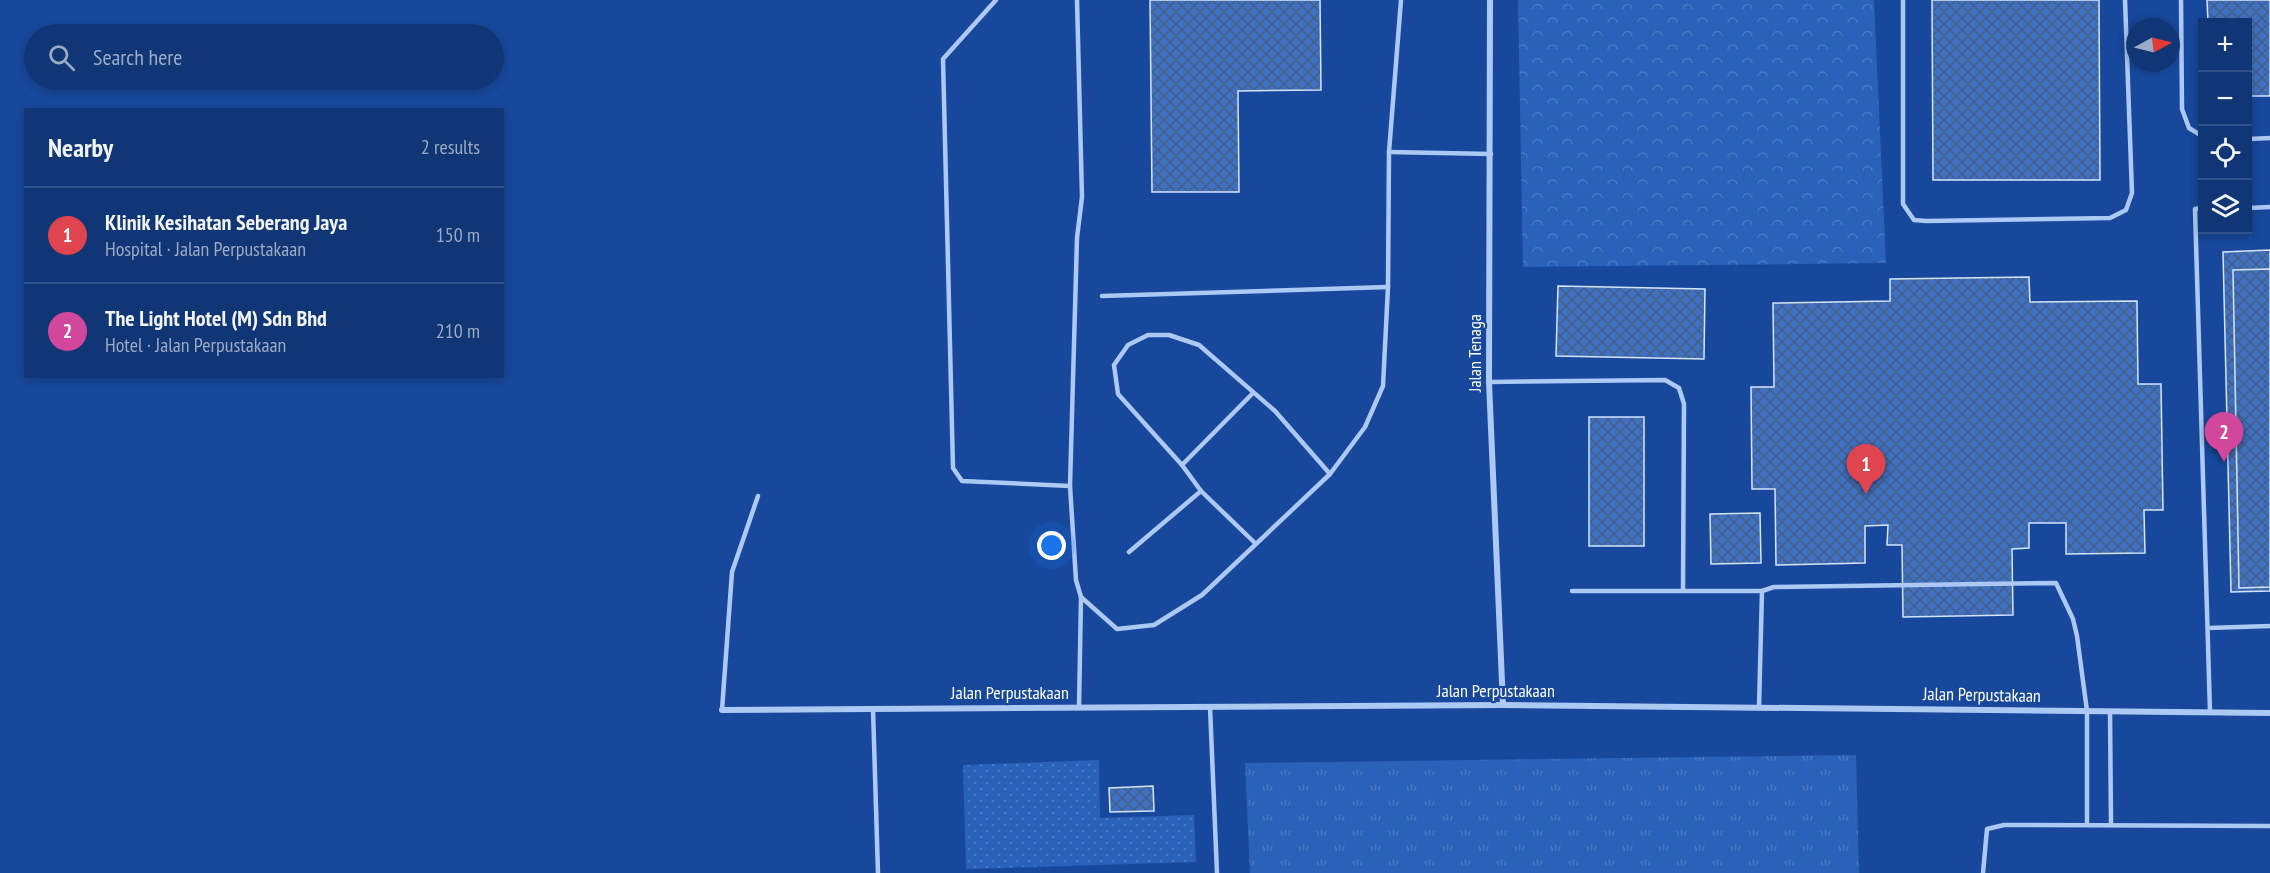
<!DOCTYPE html>
<html lang="en">
<head>
<meta charset="utf-8">
<style>
	body { margin:0; font-family:"PT Sans Narrow",sans-serif; background:#1e417d; color:#f1f3f6 }
	.controls { position:absolute; right:18px; top:18px; display:grid; overflow:hidden; border-radius:0px; box-shadow:0 3px 9px #0003 }
	.controls button { width:54px; height:54px; display:grid; place-items:center; padding:0; border:0; border-bottom:2px solid #305087; background:#113675; color:#f1f3f6; font:30px sans-serif }
	.compass { position:absolute; left:2126px; top:18px; width:54px; height:54px; border-radius:50%; background:#113675; box-shadow:0 3px 9px #0003; rotate:83deg }
	.you { position:absolute; left:1052px; top:546px; width:21px; height:21px; margin:-15px; border:4px solid #fff; border-radius:50%; background:#1a73e8; box-shadow:0 0 0 9px #1a73e833 }
	.badge { display:grid; place-items:center; width:39px; height:39px; border-radius:50%; background:#8abfa5; color:#fff; font-size:20px; font-weight:700 }
	.pin { position:absolute; translate:-50% -50px; filter:drop-shadow(0 2px 3px #0008) }
	.pin::after { content:''; position:absolute; top:32px; width:21px; height:18px; background:inherit; clip-path:polygon(0 0,100% 0,50% 100%) }
	.list { margin:0; padding:0; list-style:none }
	h2 { display:flex; justify-content:space-between; align-items:center; height:78px; margin:0; padding:0 24px; font-size:26px }
	h2 small { font-size:20px; font-weight:400; color:#9cabc5 }
	.list li { display:grid; grid-template-columns:39px 1fr auto; gap:18px; align-items:center; box-sizing:border-box; height:96px; padding:0 24px; border-top:2px solid #305087 }
	.list b { display:block; font-size:22px; white-space:nowrap }
	.list p { margin:0; font-size:20px; white-space:nowrap; color:#9cabc5 }
	.list em { font-size:20px; font-style:normal; color:#9cabc5 }
	.icon { flex:none; width:33px; height:33px; fill:none; stroke:currentColor; stroke-width:2; stroke-linecap:round; stroke-linejoin:round }
	.map { position:relative; flex:none; width:2270px; height:873px; overflow:hidden }
	.search { position:absolute; background:#113675; box-shadow:0 3px 9px #0003; left:24px; top:24px; width:480px; height:66px; display:flex; align-items:center; gap:15px; box-sizing:border-box; padding:0 21px; border-radius:33px; color:#9cabc5; font-size:22px }
	.panel { position:absolute; background:#113675; box-shadow:0 3px 9px #0003; left:24px; top:108px; width:480px; height:270px; border-radius:0px }
	.map>svg:first-child { display:block }
	.grass { fill:url(#grass-tufts) }
	.forest { fill:url(#forest-crowns) }
	.garden { fill:url(#garden-dots) }
	.building { fill:url(#building-cross-hatch); stroke:#d5e4fc; stroke-width:1.5 }
	.lines { fill:none; stroke-linecap:round; stroke-linejoin:round }
	.service { stroke:#adc8f2; stroke-width:4.5 }
	.minor { stroke:#adc8f2; stroke-width:6 }
	.labels { text-anchor:middle; stroke-width:4.5; stroke-linejoin:round; paint-order:stroke }
	.street-label { font-size:18px; fill:#fff; stroke:#17489c }
</style>
</head>
<body>
<div class="map">
<svg width="2270" height="873" viewBox="0 0 2270 873">
	<defs>
		<pattern id="grass-tufts" width="24" height="20" patternUnits="userSpaceOnUse" patternTransform="scale(1.5)"><rect width="24" height="20" fill="#2a61b9"/><path d="M3 7l-1-3M5 7V3M7 7l1-3M15 17l-1-3M17 17v-4M19 17l1-3" fill="none" stroke="#4a79c4"/></pattern>
		<pattern id="forest-crowns" width="20" height="18" patternUnits="userSpaceOnUse" patternTransform="scale(1.5)"><rect width="20" height="18" fill="#2a61b9"/><path d="M2 6a3 3 0 1 1 6 0M12 15a3 3 0 1 1 6 0" fill="none" stroke="#4a79c4"/></pattern>
		<pattern id="garden-dots" width="8" height="8" patternUnits="userSpaceOnUse" patternTransform="scale(1.5)"><rect width="8" height="8" fill="#2a61b9"/><path d="M2 2h.1M6 6h.1" fill="none" stroke="#4a79c4" stroke-width="1.8" stroke-linecap="round"/></pattern>
		<pattern id="building-cross-hatch" width="8" height="8" patternUnits="userSpaceOnUse" patternTransform="scale(1.5)"><rect width="8" height="8" fill="#3f71c2"/><path d="M0 0l8 8M0 8l8-8" fill="none" stroke="#465e87"/></pattern>
	</defs>
	<rect width="100%" height="100%" fill="#17489c"/>
	<polygon class="grass" points="1856,755 1859,873 1250,873 1245,763"/>
	<polygon class="forest" points="1518,0 1874,0 1886,263 1523,267"/>
	<polygon class="garden" points="1099,760 1100,818 1194,815 1196,862 966,869 963,765"/>
	<g class="building">
		<polygon points="1150,0 1320,0 1321,90 1238,91 1239,192 1152,192"/>
		<polygon points="1932,0 2099,0 2100,180 1933,180"/>
		<polygon points="2207,0 2270,0 2270,96 2248,96 2248,22 2208,22"/>
		<polygon points="2270,250 2270,591 2231,592 2223,252"/>
		<polygon points="2270,269 2270,587 2239,588 2233,270"/>
		<polygon points="2029,277 2030,302 2137,301 2138,384 2161,384 2163,510 2144,510 2145,553 2066,554 2066,523 2029,523 2029,548 2012,549 2013,615 1903,617 1902,545 1887,545 1888,525 1865,526 1865,563 1776,565 1775,489 1752,489 1751,387 1774,387 1773,303 1890,301 1890,279"/>
		<polygon points="1558,286 1705,289 1704,359 1556,356"/>
		<rect x="1589" y="417" width="55" height="129"/>
		<polygon points="1760,513 1761,563 1711,564 1710,514"/>
		<polygon points="1153,786 1154,811 1110,812 1109,788"/>
	</g>
	<g class="lines">
		<g class="service">
			<polyline points="996,0 943,59 953,468 962,481 1070,486"/>
			<polyline points="1077,0 1082,197 1077,238 1070,486 1076,580 1081,597 1079,708"/>
			<polyline points="1903,0 1903,204 1914,220 1926,221 2110,218 2126,210 2132,193 2125,0"/>
			<polyline points="2181,0 2182,109 2189,128 2202,136"/>
			<polyline points="2248,139 2270,138"/>
			<polyline points="1389,152 1491,154"/>
			<polyline points="2202,208 2195,209 2210,712"/>
			<polyline points="2248,208 2270,207"/>
			<polyline points="1102,296 1388,287"/>
			<polyline points="1489,382 1665,380 1679,388 1684,404 1683,590"/>
			<polyline points="1182,465 1253,393"/>
			<polyline points="1255,543 1201,491 1182,465 1118,394 1114,365 1128,345 1148,335 1169,335 1199,345 1275,411 1330,474"/>
			<polyline points="1129,552 1201,491"/>
			<polyline points="1572,591 1762,591"/>
			<polyline points="1081,597 1117,629 1154,625 1202,595 1330,474 1365,427 1383,386 1388,287 1389,152 1401,0"/>
			<polyline points="2208,628 2270,626"/>
			<polyline points="1210,707 1217,873"/>
			<polyline points="1759,708 1762,591 1774,587 2056,583 2073,619 2077,636 2087,711 2087,825"/>
			<polyline points="873,709 878,873"/>
			<polyline points="722,710 732,572 758,496"/>
			<polyline points="2110,711 2111,824"/>
			<polyline points="1983,873 1987,829 2004,825 2270,826"/>
		</g>
		<g class="minor">
			<polyline points="1490,0 1489,382 1503,705"/>
			<polyline points="722,710 1503,705 2270,713"/>
		</g>
	</g>
	<g class="labels">
		<g class="street-label">
			<text transform="translate(1475 353) rotate(-90)" y="6">Jalan Tenaga</text>
			<text x="1496" y="697">Jalan Perpustakaan</text>
			<text x="1010" y="699">Jalan Perpustakaan</text>
			<text transform="translate(1982 695) rotate(1)" y="6">Jalan Perpustakaan</text>
		</g>
	</g>
</svg>
<div class="controls">
<button>+</button>
<button>−</button>
<button><svg class="icon" aria-label="locate" viewBox="0 0 24 24"><circle cx="12" cy="12" r="6"/><path d="M12 2v4M12 18v4M2 12h4M18 12h4"/></svg></button>
<button><svg class="icon" aria-label="layers" viewBox="0 0 24 24"><path d="M12 4l9 5-9 5-9-5zM3 14l9 5 9-5"/></svg></button>
</div>
<svg class="compass" viewBox="-18 -18 36 36"><path d="M0-13l5 13h-10z" fill="#e53935"/><path d="M0 13l5-13h-10z" fill="#9cabc5"/></svg>
<div class="you"></div>
<div class="pin badge" style="left:1866px;top:494px;background:#e0444e">1</div>
<div class="pin badge" style="left:2224px;top:462px;background:#d1479c">2</div>
<div class="search"><svg class="icon" aria-label="search" viewBox="0 0 24 24"><circle cx="10" cy="10" r="6"/><path d="M15 15l6 6"/></svg>Search here</div>
<section class="panel">
<h2>Nearby<small>2 results</small></h2>
<ul class="list">
<li><span class="badge" style="background:#e0444e">1</span><div><b>Klinik Kesihatan Seberang Jaya</b><p>Hospital · Jalan Perpustakaan</p></div><em>150 m</em></li>
<li><span class="badge" style="background:#d1479c">2</span><div><b>The Light Hotel (M) Sdn Bhd</b><p>Hotel · Jalan Perpustakaan</p></div><em>210 m</em></li>
</ul>
</section>
</div>
</body>
</html>
